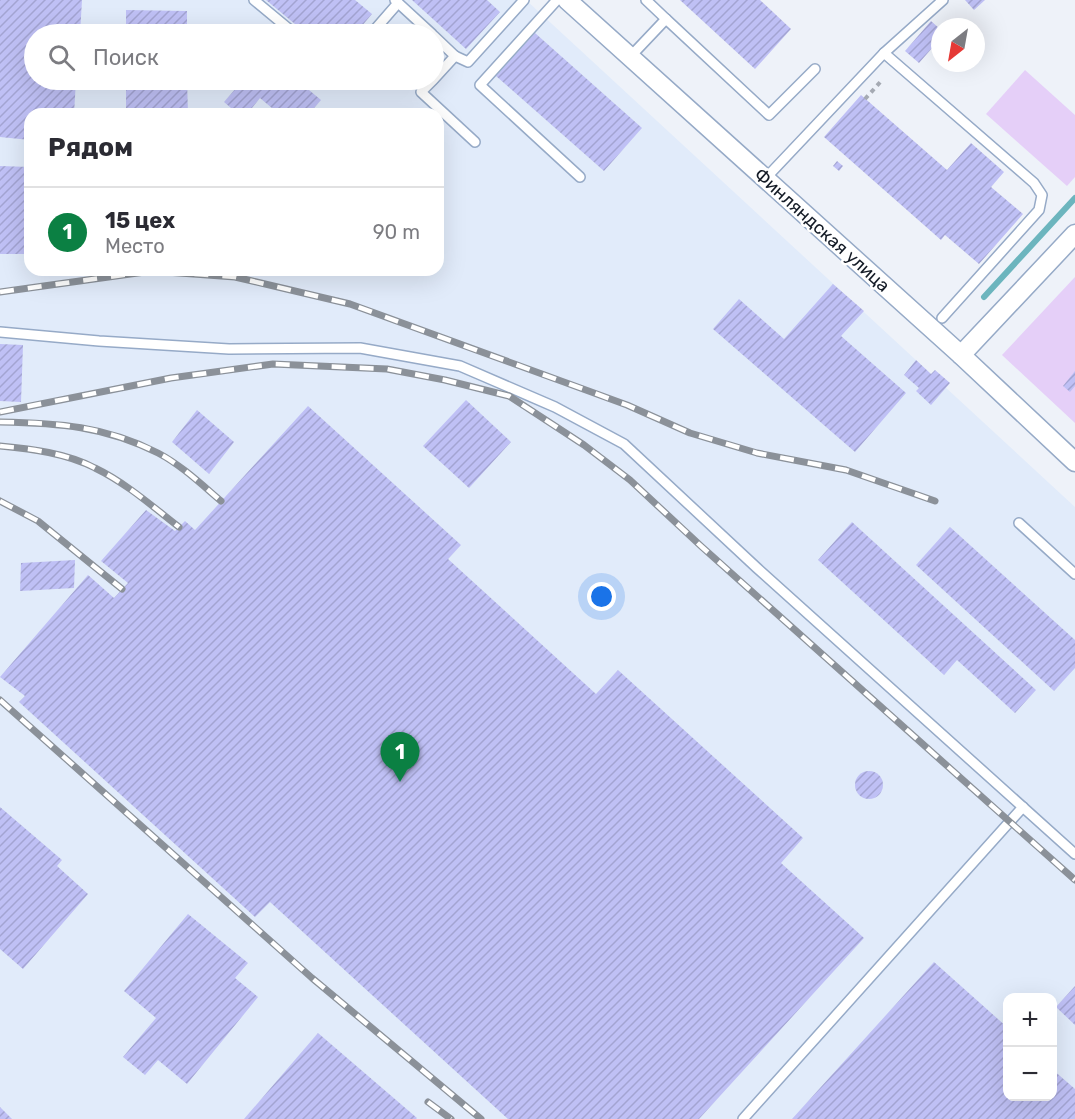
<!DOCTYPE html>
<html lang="ru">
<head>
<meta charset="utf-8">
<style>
	body { margin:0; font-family:Rubik,sans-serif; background:#f2f2f3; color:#2b2b33 }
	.controls { position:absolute; right:18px; bottom:18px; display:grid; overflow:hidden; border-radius:12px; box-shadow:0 6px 24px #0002 }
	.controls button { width:54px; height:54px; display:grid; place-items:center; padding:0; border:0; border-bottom:2px solid #e1e1e2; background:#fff; color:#2b2b33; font:30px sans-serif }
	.compass { position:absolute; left:931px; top:18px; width:54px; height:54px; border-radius:50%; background:#fff; box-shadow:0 6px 24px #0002; rotate:211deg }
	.you { position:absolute; left:602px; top:597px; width:21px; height:21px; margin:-15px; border:4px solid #fff; border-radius:50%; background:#1a73e8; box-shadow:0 0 0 9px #1a73e833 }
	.badge { display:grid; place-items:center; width:39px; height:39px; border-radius:50%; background:#0b8043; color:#fff; font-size:20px; font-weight:700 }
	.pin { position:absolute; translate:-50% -50px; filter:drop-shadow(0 2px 3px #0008) }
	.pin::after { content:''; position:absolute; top:32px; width:21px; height:18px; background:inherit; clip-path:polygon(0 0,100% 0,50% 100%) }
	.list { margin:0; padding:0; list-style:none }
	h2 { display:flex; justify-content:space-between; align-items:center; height:78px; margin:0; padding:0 24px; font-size:26px }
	h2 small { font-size:20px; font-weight:400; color:#7c7c81 }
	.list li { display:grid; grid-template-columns:39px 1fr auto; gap:18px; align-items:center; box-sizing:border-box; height:90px; padding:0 24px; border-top:2px solid #e1e1e2 }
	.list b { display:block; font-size:22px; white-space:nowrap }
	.list p { margin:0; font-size:20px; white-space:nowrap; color:#7c7c81 }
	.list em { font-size:20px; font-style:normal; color:#7c7c81 }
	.icon { flex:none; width:33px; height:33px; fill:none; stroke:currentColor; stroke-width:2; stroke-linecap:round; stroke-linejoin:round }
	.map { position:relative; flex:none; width:1075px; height:1119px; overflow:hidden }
	.search { position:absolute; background:#fff; box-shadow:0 6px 24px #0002; left:24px; top:24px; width:420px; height:66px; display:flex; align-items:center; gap:15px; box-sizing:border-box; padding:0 21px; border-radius:33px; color:#7c7c81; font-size:22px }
	.panel { position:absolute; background:#fff; box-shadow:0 6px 24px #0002; left:24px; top:108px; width:420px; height:168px; border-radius:18px }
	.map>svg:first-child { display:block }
	.built { fill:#e1ebfa; fill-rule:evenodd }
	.garden { fill:#e5cff8 }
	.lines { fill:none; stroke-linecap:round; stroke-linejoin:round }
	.stream { stroke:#6cb5be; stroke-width:6 }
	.building { fill:url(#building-hatch) }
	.service-casing { stroke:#96aac7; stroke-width:12 }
	.minor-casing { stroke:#96aac7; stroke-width:21 }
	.path { stroke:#a5aab3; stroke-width:4; stroke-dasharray:4.5 4.5; stroke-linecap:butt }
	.service { stroke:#fff; stroke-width:9 }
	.minor { stroke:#fff; stroke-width:18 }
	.rail-casing { stroke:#8b9199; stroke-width:7 }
	.rail { stroke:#fff; stroke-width:4.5; stroke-dasharray:14; stroke-linecap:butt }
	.labels { text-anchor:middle; stroke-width:5; stroke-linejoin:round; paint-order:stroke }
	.street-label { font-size:18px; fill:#141b26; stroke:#fff }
</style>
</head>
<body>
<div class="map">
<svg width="1075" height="1119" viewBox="0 0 1075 1119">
	<defs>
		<pattern id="building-hatch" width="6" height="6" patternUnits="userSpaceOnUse" patternTransform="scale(1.5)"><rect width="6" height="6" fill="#bfc0f5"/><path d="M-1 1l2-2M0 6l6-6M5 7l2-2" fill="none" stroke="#a3a4d2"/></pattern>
	</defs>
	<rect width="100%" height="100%" fill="#eef2f9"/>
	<path class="built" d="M0 0H526L1075 507V1119H0ZM34 34H434V80H34ZM30 114H438V270H30ZM1008 998H1052V1096H1008Z"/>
	<g class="garden">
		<polygon points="1025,70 1075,115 1075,177 1067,186 986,114"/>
		<polygon points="1075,277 1075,423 1002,355"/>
	</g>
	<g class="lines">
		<polyline class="stream" points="984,297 1075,198"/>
	</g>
	<g class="building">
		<polygon points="0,0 82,0 80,34 34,34 34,80 76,80 74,114 30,114 30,140 0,137"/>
		<polygon points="266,0 355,0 372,14 355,34 307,34"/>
		<polygon points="412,0 487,0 500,12 466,49"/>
		<polygon points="680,0 760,0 791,29 755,69"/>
		<polygon points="965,0 985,0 974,10"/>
		<polygon points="126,10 187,11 187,34 126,34"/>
		<polygon points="931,21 940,29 940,39 919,63 905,51"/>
		<polygon points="535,33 642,128 604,171 496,76"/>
		<polygon points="126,80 187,80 188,114 126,114"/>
		<polygon points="243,80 297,80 321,100 309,114 279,114 260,98 247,114 238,114 224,102"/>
		<polygon points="861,95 947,170 971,143 1004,172 991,187 1023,214 979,264 945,235 941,240 824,137"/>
		<polygon points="837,161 843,166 839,171 833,166"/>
		<polygon points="0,166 30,167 30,254 0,254"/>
		<polygon points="833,284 864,311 841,336 906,393 855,452 713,329 739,299 784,339"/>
		<polygon points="0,344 23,345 21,402 0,401"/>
		<polygon points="916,360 931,374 935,370 950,383 931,405 916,391 919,388 904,375"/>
		<polygon points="1075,371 1075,386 1070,392 1063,386"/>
		<polygon points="466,400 511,442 469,488 423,446"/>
		<polygon points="308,406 461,545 448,559 596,694 618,670 803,838 781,863 864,938 699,1119 508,1119 270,902 255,917 19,702 25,696 0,677 88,575 114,598 128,583 101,561 146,510 175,531 185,521 195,530"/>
		<polygon points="197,410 234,442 209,474 172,442"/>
		<polygon points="852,522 1036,690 1015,713 957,660 944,675 818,560"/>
		<polygon points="950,527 1075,640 1075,668 1054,691 916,565"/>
		<polygon points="75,560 74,588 20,591 21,563"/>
		<circle cx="869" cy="785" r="14"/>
		<polygon points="0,807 62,860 57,866 88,894 23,969 0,949"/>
		<polygon points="188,914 248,963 235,978 258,997 187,1084 158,1060 145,1075 123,1057 156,1018 124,991"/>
		<polygon points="934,962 1008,1028 1008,1096 1052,1096 1052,1069 1075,1089 1075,1119 792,1119"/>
		<polygon points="1075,986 1075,1025 1056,1007"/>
		<polygon points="318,1033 417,1118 416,1119 244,1119"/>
		<polygon points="0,1107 12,1119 0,1119"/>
	</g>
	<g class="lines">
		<defs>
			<g id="service">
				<polyline points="254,0 295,34"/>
				<polyline points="395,0 432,34"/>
				<polyline points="557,0 480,85 580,177"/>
				<polyline points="646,0 666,19"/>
				<polyline points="371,34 398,3"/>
				<polyline points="434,36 455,56 434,79"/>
				<polyline points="884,53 1034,183 1042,195 1039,210 942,318"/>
				<polyline points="455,56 468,62 524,0"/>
				<polyline points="630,57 666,19 769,115 815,69"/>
				<polyline points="433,80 421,92 475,142"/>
				<polyline points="765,179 884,53 943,0"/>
				<polyline points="0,332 99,341 229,349 360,348 460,366 555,407 624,444 757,568 1075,854"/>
				<polyline points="1019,523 1075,574"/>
				<polyline points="743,1119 1023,807"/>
			</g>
			<g id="minor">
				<polyline points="567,0 961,355 1075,462"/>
				<polyline points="961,355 1075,234"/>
			</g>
		</defs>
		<use href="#service" class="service-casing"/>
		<use href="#minor" class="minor-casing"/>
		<polyline class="path" points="865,99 883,79"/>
		<use href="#service" class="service"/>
		<use href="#minor" class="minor"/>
		<defs>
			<g id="rail">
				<polyline points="0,292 152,271 235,277 350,304 627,405 690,433 757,453 846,470 935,501"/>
				<polyline points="0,412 171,378 273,364 387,369 445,380 509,396 584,445 630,480 702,547 1075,880"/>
				<path d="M0 422C58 423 105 426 158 453 181 465 201 484 221 501"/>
				<path d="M0 446C32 449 66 453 95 468 126 483 152 506 179 527"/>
				<polyline points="0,501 38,521 122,589"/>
				<polyline points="0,700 312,978 481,1119"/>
				<polyline points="428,1102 451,1119"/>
			</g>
		</defs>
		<use href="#rail" class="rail-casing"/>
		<use href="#rail" class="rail"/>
	</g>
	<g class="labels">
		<g class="street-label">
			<text transform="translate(822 230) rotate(42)" y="6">Финляндская улица</text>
		</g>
	</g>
</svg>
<div class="controls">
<button>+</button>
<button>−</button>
</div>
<svg class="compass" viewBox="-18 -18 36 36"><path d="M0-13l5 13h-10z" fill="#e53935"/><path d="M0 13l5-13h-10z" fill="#7c7c81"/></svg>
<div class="you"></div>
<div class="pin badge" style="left:400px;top:782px">1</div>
<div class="search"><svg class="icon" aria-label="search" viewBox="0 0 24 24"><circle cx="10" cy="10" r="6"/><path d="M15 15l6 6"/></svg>Поиск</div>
<section class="panel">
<h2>Рядом<small></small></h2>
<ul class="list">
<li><span class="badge">1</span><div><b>15 цех</b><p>Место</p></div><em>90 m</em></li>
</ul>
</section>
</div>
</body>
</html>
